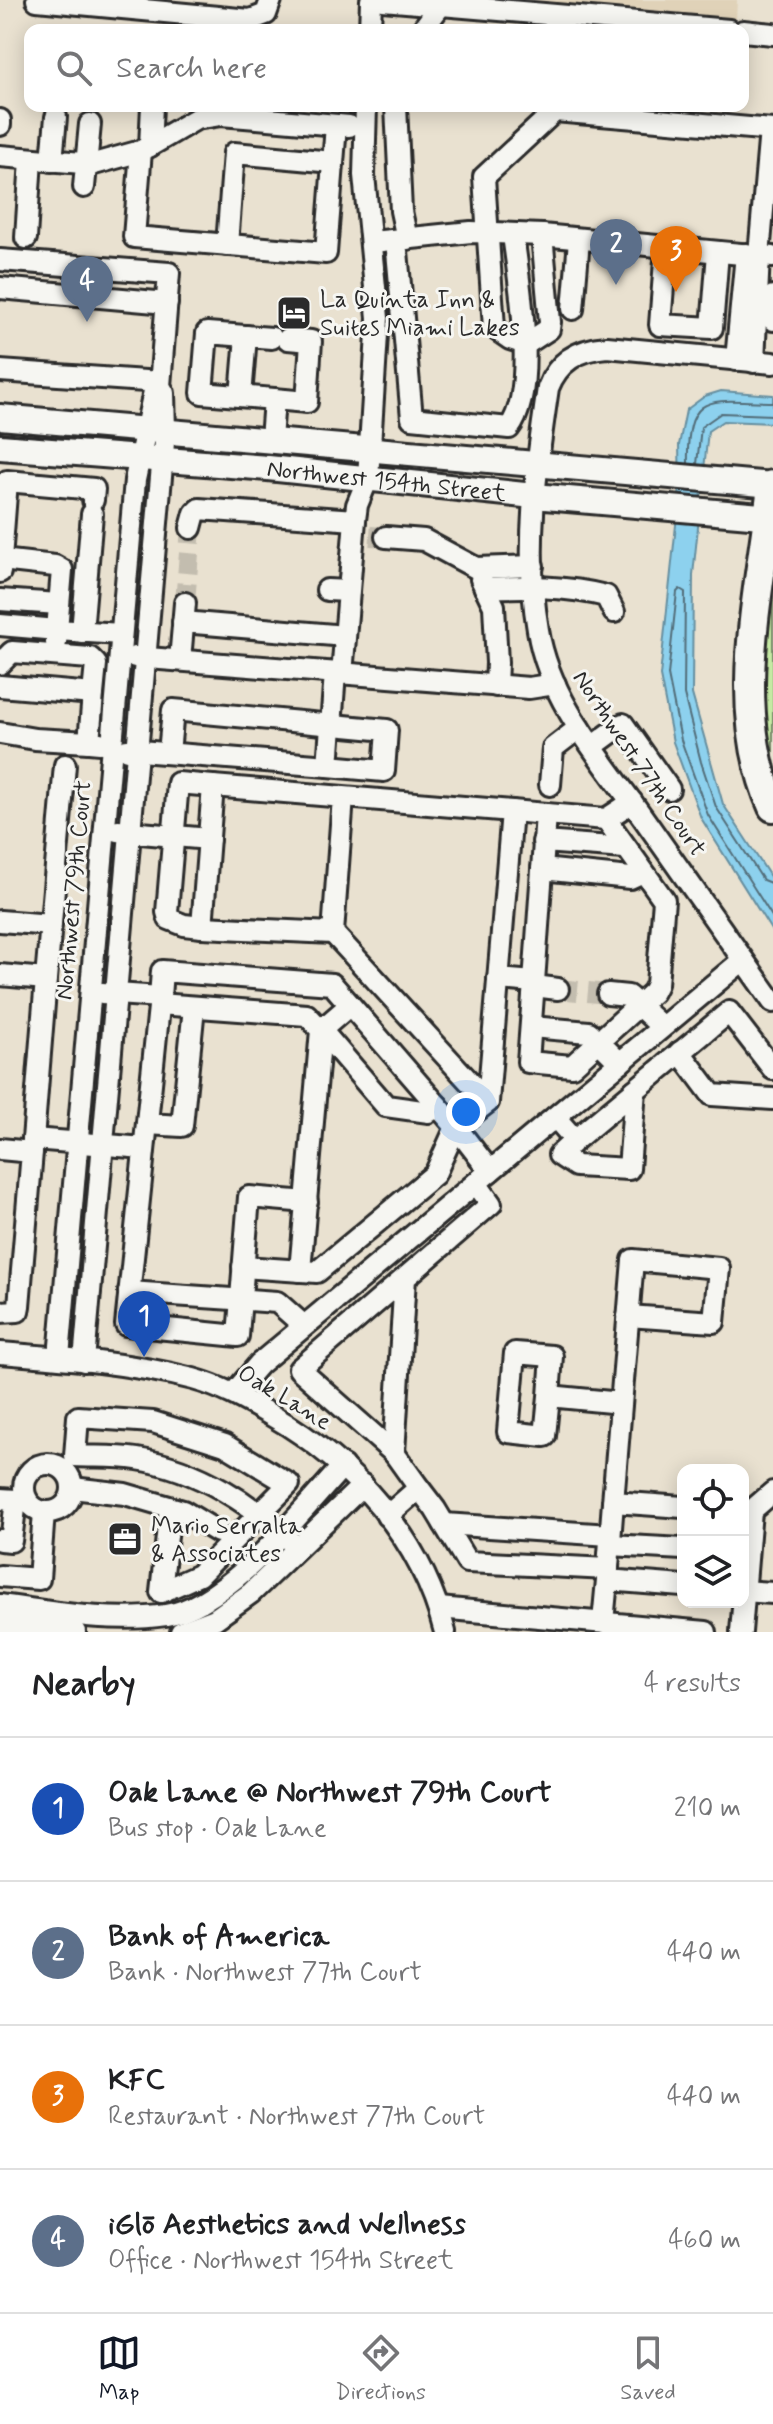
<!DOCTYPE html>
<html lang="en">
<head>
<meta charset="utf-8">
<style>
	body { margin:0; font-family:Mynerve,sans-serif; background:#f6f6f6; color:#202124 }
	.controls { position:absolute; right:24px; bottom:24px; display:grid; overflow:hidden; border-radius:16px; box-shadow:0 4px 20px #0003 }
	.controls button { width:72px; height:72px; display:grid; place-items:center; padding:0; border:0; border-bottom:2px solid #e0e0e0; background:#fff; color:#202124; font:40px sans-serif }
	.you { position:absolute; left:466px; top:1112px; width:28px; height:28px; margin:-20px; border:6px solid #fff; border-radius:50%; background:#1a73e8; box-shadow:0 0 0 12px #1a73e833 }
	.badge { display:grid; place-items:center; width:52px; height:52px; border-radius:50%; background:#111827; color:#fff; font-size:26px; font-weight:700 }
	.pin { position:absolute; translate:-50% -66px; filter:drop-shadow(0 2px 4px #0008) }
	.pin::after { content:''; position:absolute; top:42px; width:28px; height:24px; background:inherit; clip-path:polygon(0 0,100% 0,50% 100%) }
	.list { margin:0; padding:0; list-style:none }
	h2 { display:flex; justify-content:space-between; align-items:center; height:104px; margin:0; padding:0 32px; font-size:34px }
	h2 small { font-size:26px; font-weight:400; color:#757577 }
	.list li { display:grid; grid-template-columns:52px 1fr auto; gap:24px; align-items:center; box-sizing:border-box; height:144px; padding:0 32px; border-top:2px solid #e0e0e0 }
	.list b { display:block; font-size:30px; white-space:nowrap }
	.list p { margin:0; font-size:26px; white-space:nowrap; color:#757577 }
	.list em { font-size:26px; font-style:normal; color:#757577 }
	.icon { flex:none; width:44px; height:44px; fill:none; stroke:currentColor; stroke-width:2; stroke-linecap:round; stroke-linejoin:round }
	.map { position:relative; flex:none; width:773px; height:1632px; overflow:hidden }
	.search { position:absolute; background:#fff; box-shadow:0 4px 20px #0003; left:24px; right:24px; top:24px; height:88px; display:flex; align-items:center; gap:20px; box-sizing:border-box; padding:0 28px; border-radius:16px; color:#757577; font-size:30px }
	.sheet { height:680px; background:#fff }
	nav { display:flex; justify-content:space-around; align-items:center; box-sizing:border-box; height:112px; border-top:2px solid #e0e0e0; background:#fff; font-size:22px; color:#757577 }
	nav a { display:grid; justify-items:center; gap:4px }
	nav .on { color:#111827 }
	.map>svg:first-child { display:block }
	.built { fill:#e0d2b8 }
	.green { fill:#c5e9a3; stroke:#788a67; stroke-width:2 }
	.water { fill:#8dd1ee; stroke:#668fa0; stroke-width:2 }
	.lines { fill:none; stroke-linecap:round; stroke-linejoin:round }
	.shore { stroke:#526d79; stroke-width:2 }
	.minor-tunnel { stroke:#c3bdaf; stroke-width:20; stroke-dasharray:20 10; stroke-linecap:butt }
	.minor-casing { stroke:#2b2b2b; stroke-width:26 }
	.major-casing { stroke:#2b2b2b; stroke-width:30 }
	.highway-casing { stroke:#2b2b2b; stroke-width:34 }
	.minor { stroke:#f6f6f2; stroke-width:20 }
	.major { stroke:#f6f6f2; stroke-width:24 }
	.highway { stroke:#f6f6f2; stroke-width:28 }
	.labels { text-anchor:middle; stroke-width:6; stroke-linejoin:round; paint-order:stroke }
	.poi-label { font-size:24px; fill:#2b2b2b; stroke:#f6f6f2; text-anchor:start }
	.street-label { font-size:24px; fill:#2b2b2b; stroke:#f6f6f2 }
</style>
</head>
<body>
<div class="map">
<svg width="773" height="1632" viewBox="0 0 773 1632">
	<rect width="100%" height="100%" fill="#e9e1d0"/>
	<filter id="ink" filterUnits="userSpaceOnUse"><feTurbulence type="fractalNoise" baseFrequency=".0125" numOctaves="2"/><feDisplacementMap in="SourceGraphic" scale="16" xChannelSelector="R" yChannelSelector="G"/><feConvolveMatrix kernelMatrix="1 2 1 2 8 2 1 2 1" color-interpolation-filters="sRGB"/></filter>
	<g filter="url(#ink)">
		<polygon class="built" points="517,0 737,0 736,20"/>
		<polygon class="green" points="773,558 773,783 758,714"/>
		<polygon class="water" points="721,391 773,395 773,423 723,421 708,431 693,575 692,694 723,804 773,881 773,933 701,818 673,742 660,676 680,487 679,445 686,410 705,396"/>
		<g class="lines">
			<g class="shore">
				<path d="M688 463C686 387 715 402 773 402"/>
				<polyline points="697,464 701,427 721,413 773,415"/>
				<polyline points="773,884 763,880 716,807 701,762 684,695 685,592 680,589 677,592 668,675 681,740 708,815 773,918"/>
			</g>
			<g class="minor-tunnel">
				<polyline points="370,536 386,537"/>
				<polyline points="185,603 191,528"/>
				<polyline points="558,989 608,994"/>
			</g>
			<defs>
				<g id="minor">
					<polyline points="37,0 250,20 266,14 271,0"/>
					<polyline points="383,0 729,30"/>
					<polyline points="370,30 371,0"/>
					<polyline points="422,30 441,5"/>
					<polyline points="743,31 773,34"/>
					<polyline points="396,106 401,211 407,239"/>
					<polyline points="0,120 0,125"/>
					<polyline points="150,146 152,106"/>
					<polyline points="141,151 134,237 326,253 336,125"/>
					<polyline points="0,156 94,164 141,151 196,119 221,115 349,126"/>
					<polyline points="52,161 56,117"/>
					<polyline points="84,187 90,124"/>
					<polyline points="26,238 31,159"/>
					<polyline points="372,242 471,232 542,235 773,257"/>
					<polyline points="227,245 234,153 333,162"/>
					<polyline points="666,248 660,325 712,328 718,252"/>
					<path d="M397 251 412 418 509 428C538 391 519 281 513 235"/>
					<polyline points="0,260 169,273 160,386 164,393 165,431 84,1361"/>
					<polyline points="0,288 167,303"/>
					<polyline points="773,296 773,320"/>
					<polyline points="573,309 579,240"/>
					<polyline points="272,338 207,333 202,393 274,399"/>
					<polyline points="526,344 510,339 494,328 484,177 555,111 773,130"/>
					<polyline points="526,344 549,329 550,322 542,235"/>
					<polyline points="736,360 746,254"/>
					<polyline points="754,362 759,255 770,130"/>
					<path d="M773 363 607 347C579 349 558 361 548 388 536 468 524 550 538 630 549 701 603 761 644 819 687 880 730 941 773 1002"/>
					<polyline points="0,371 160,382"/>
					<polyline points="241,396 246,336"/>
					<polyline points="271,440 274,399 307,402 311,341 288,339"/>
					<polyline points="191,528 195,513 199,509 355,520"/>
					<polyline points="386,537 424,540 476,568 533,566"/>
					<polyline points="1,560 55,566 62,570 57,630 121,634"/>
					<polyline points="0,572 7,481 94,489 93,500"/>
					<polyline points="481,579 494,606 497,663 496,686"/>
					<path d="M485 588C526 586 566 586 606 596L614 612"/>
					<polyline points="327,590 349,591"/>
					<polyline points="0,600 59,604"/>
					<polyline points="183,622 345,636"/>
					<polyline points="0,625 57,630 56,643"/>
					<polyline points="82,632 92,514"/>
					<polyline points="135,657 529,688 555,684"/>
					<polyline points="180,660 185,603"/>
					<polyline points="0,664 12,652 90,658 96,664 93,694 0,686"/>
					<polyline points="342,674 355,520 357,505 368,478 378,318 364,175 366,106"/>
					<polyline points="93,694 89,742 100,743"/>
					<polyline points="0,733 35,739 89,742"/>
					<polyline points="593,746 623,724 669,789"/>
					<polyline points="127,750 328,766 335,673"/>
					<polyline points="169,753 173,710 387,730 384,771 328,766"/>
					<polyline points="550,785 553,748 579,728"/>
					<polyline points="546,814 606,819"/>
					<polyline points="118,831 209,839"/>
					<polyline points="543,842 625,848"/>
					<polyline points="542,869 630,878 643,872"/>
					<polyline points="0,921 51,925"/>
					<polyline points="202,927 213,786"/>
					<polyline points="333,933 488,1102"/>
					<polyline points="0,975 46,979 65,765"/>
					<polyline points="498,979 534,982 546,814 512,811"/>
					<polyline points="534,982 528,1062 572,1066 653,992 657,984 664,900 606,819 632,802"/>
					<polyline points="534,986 558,989"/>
					<polyline points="102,993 160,997 162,971 332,984 456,1127 490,1171"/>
					<polyline points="608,994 628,996 662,1027"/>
					<polyline points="160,997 126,1325 238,1336 249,1197 307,1202"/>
					<polyline points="159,1004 307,1015 321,1030 300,1271"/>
					<polyline points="350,1005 321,1030 386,1106 429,1112 438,1106"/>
					<polyline points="531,1027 589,1032 620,1063"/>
					<polyline points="680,1052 712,1095 773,1099"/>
					<polyline points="555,1117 575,1140 729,1012 773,1069"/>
					<polyline points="147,1124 182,1126 194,1007"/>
					<polyline points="33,1139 144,1148"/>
					<polyline points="575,1140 559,1155 576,1166 629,1169 635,1090"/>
					<polyline points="0,1149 32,1152 19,1306 18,1311 0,1312"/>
					<polyline points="32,1152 46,979"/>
					<polyline points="243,1267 317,1272 435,1174 456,1127 488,1102 512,811 213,786 178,783 167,912 169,919 184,925 202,927 333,933 343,797"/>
					<polyline points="405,1278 394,1453 299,1369 491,1204 476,1183"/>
					<polyline points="129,1292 277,1302 304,1326"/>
					<polyline points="628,1316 714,1322 719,1268 633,1260 613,1502 683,1507"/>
					<path d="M0 1353C64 1358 131 1363 193 1379 222 1387 245 1400 271 1415 354 1463 421 1537 445 1632"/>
					<polyline points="59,1357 135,480 154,391 160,386"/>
					<polyline points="234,1393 259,1364 743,960"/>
					<polyline points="549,1396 545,1436 508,1432 515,1353 552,1356 549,1396 621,1403"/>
					<polyline points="394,1453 419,1488"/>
					<circle cx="48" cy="1488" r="24"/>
					<polyline points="72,1488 125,1494 183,1511 218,1532"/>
					<polyline points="0,1499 16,1500 11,1541 0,1540"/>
					<polyline points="613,1502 607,1580 683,1586"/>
					<path d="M170 1508 161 1592 199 1575 289 1484 225 1445 153 1422 78 1417 75 1456C95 1457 117 1456 137 1459 197 1468 256 1505 297 1548"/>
					<polyline points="743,1511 751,1511 773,1492"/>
					<polyline points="387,1516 419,1488 435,1509 467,1562 608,1569"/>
					<polyline points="444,1524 610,1535"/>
					<polyline points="610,1545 683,1549"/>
					<polyline points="0,1576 39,1579 44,1512"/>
					<polyline points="743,1591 773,1593"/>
					<path d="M0 1605C54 1612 111 1623 166 1615 229 1605 300 1512 343 1466"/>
					<polyline points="439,1608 706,1632"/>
					<polyline points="603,1622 607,1580"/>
					<polyline points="0,1624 75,1632"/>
					<polyline points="181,1632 215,1619 251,1593 363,1485"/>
					<polyline points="741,1632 751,1511"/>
				</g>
				<g id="major">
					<polyline points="0,417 773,485"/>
					<path id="s1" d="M0 447 268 468 534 496 773 517"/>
				</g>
				<path id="highway" d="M772 485C761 589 728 707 773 807"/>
			</defs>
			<use href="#minor" class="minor-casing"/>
			<use href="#major" class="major-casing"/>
			<use href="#highway" class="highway-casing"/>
			<use href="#minor" class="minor"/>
			<use href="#major" class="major"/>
			<use href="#highway" class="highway"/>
		</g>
	</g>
	<defs>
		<symbol id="hotel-square" viewBox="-11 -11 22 22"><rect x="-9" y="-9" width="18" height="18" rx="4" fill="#2b2b2b" stroke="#f6f6f2"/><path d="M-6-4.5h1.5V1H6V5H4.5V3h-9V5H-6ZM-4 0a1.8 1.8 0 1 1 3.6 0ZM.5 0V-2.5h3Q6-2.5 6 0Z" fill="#fff"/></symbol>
		<symbol id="office-square" viewBox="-11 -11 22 22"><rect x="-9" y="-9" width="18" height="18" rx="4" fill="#2b2b2b" stroke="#f6f6f2"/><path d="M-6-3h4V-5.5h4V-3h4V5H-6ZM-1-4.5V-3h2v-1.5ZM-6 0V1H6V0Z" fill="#fff"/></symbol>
	</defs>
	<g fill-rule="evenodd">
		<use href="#hotel-square" x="274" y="293" width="40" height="40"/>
		<use href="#office-square" x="105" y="1519" width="40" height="40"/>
	</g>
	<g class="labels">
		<g class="poi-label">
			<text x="320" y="307">La Quinta Inn &amp;<tspan x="320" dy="28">Suites Miami Lakes</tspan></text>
			<text x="151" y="1533">Mario Serralta<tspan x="151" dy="28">&amp; Associates</tspan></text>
		</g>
		<g class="street-label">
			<text dy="8" stroke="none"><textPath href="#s1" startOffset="388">Northwest 154th Street</textPath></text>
			<text transform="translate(640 763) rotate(56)" y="8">Northwest 77th Court</text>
			<text transform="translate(73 890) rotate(-85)" y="8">Northwest 79th Court</text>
			<text transform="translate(285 1397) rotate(31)" y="8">Oak Lane</text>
		</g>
	</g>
</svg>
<div class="controls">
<button><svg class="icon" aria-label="locate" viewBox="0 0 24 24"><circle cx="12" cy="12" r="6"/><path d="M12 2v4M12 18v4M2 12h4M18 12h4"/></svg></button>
<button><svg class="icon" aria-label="layers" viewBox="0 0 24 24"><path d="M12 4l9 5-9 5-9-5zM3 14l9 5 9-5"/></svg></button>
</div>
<div class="you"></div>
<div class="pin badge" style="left:144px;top:1357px;background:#1a4fb4">1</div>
<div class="pin badge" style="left:616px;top:285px;background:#5c6f8a">2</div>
<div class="pin badge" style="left:676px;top:292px;background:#e8710a">3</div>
<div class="pin badge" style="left:87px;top:322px;background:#5c6f8a">4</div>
<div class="search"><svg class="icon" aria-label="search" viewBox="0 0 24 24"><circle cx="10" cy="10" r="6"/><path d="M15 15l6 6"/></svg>Search here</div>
</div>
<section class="sheet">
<h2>Nearby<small>4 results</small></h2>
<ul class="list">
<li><span class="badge" style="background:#1a4fb4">1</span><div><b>Oak Lane @ Northwest 79th Court</b><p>Bus stop · Oak Lane</p></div><em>210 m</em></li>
<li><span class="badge" style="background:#5c6f8a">2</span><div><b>Bank of America</b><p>Bank · Northwest 77th Court</p></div><em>440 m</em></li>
<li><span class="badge" style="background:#e8710a">3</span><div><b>KFC</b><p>Restaurant · Northwest 77th Court</p></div><em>440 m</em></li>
<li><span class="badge" style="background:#5c6f8a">4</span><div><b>iGlō Aesthetics and Wellness</b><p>Office · Northwest 154th Street</p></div><em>460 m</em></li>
</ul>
</section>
<nav>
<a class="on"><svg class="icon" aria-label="map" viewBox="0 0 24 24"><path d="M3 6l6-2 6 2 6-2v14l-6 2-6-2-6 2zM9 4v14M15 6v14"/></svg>Map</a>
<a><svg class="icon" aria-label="directions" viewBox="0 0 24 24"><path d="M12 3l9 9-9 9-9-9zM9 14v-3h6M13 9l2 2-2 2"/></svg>Directions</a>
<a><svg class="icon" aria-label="saved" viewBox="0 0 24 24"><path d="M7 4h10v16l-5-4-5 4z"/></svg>Saved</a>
</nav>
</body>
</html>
